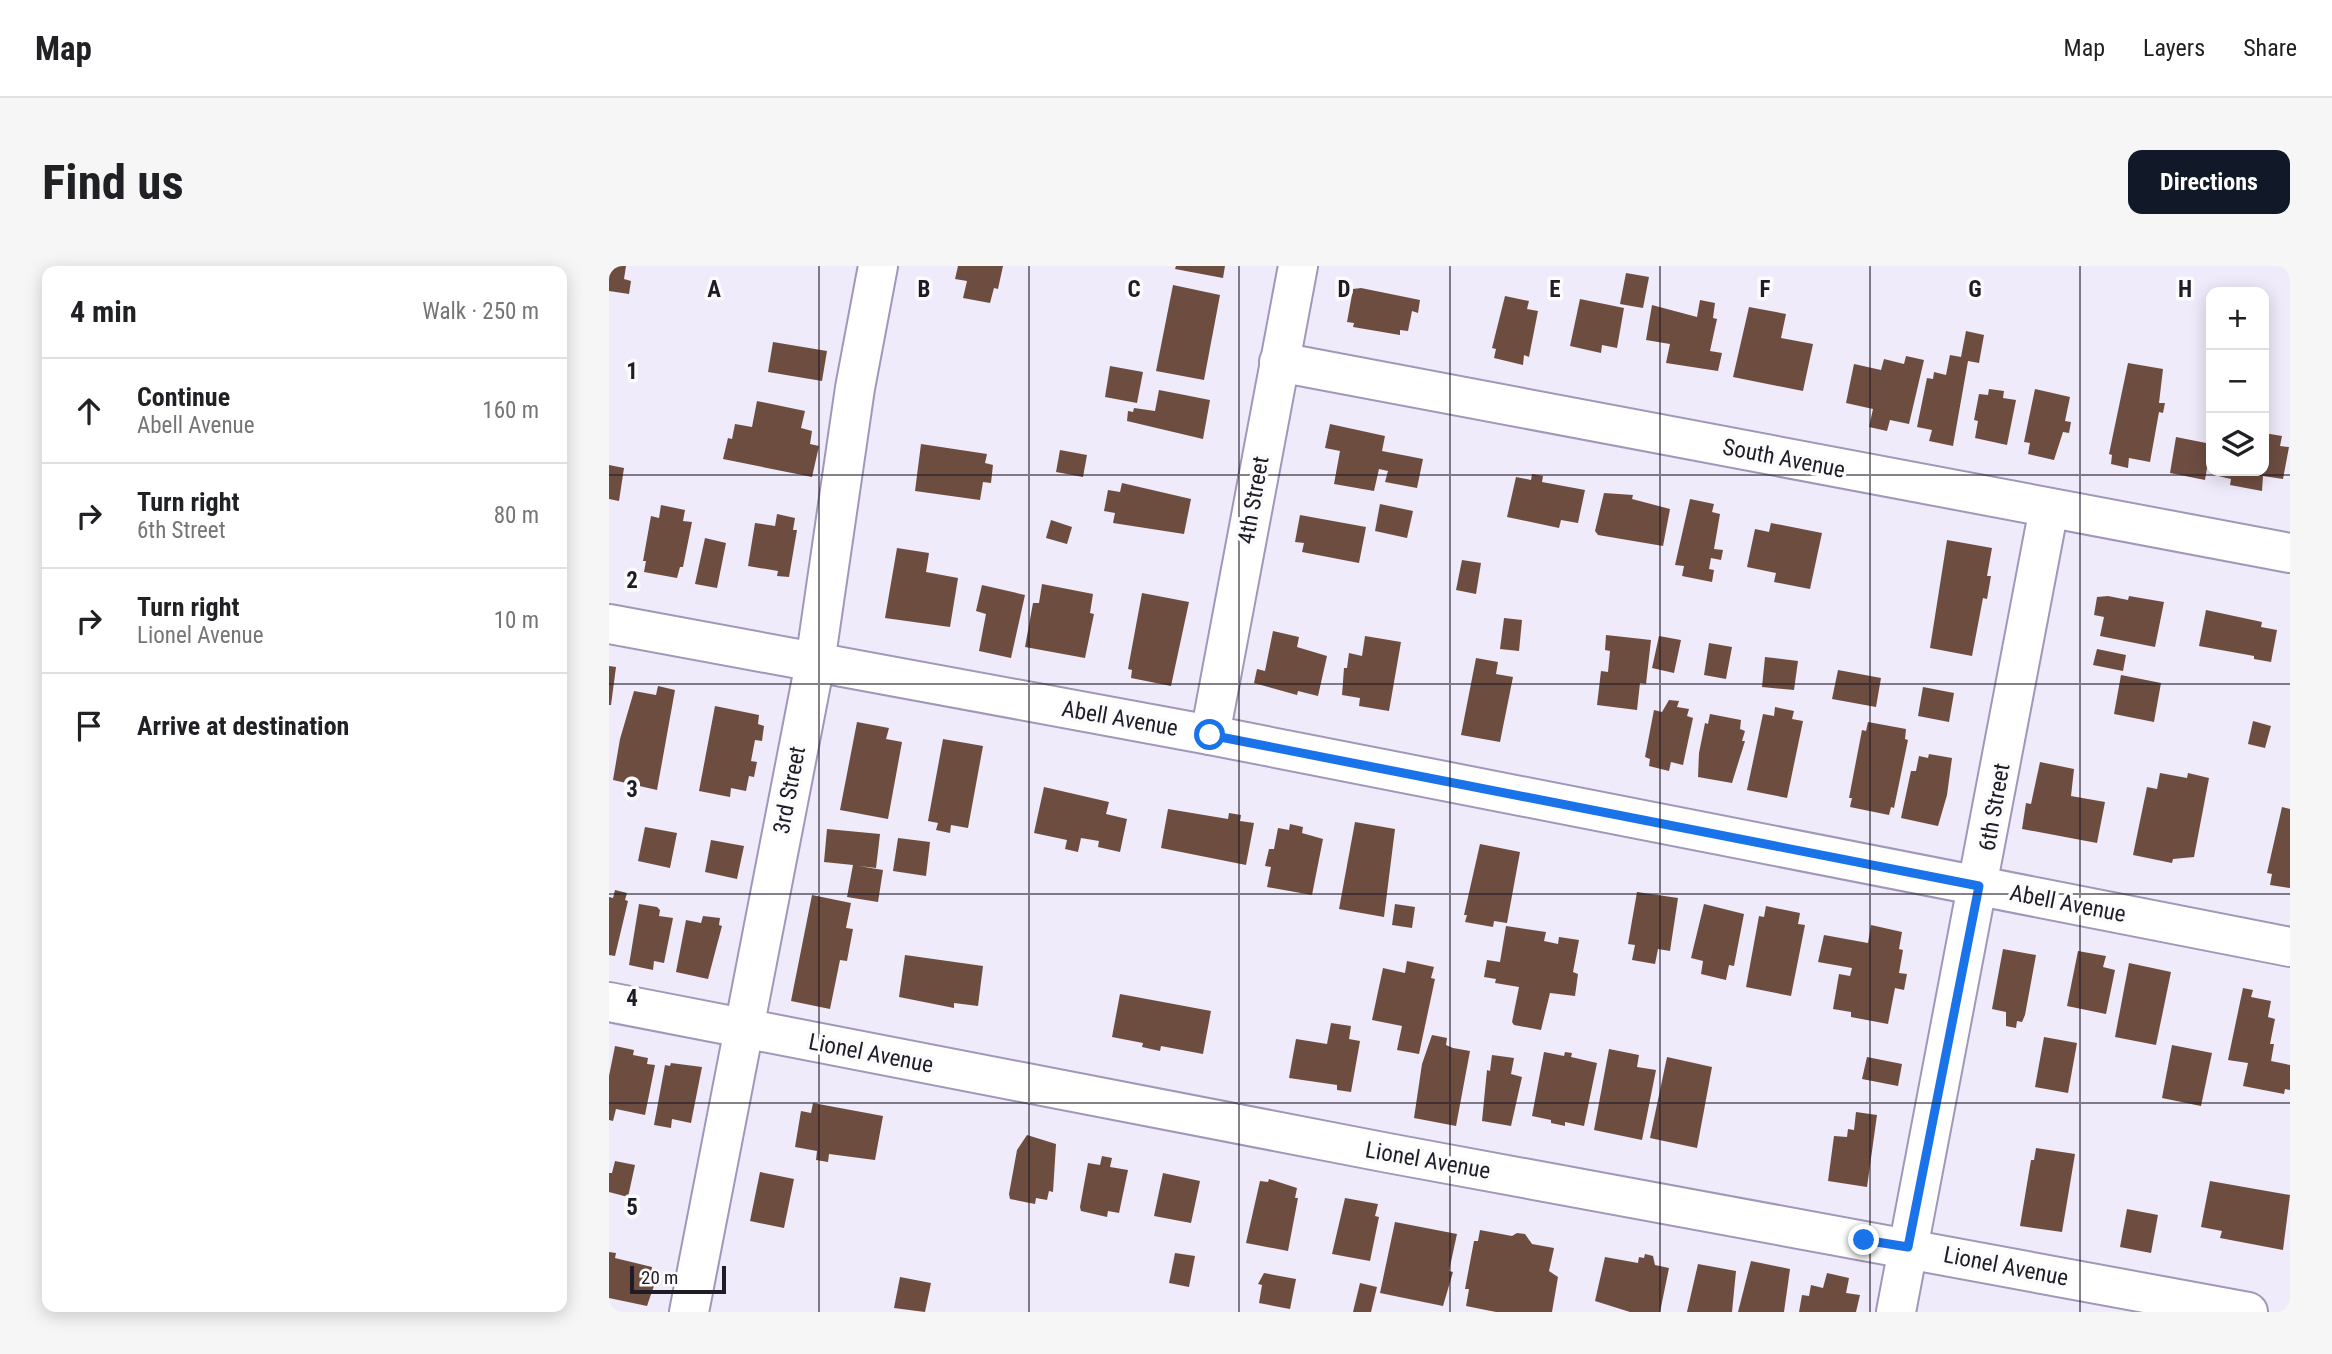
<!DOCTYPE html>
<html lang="en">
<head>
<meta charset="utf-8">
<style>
	body { margin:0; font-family:"Roboto Condensed",sans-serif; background:#f6f6f6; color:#202124 }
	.controls { position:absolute; right:21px; top:21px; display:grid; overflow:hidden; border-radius:14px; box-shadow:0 4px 18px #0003 }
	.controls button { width:63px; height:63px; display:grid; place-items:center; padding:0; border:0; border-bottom:2px solid #e0e0e0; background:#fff; color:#202124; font:35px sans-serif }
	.scale { position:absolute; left:21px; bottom:18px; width:96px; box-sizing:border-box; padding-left:7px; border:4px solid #1f1b27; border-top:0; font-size:19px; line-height:24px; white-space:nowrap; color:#1f1b27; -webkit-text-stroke:5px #fbfbfb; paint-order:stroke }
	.stop { position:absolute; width:21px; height:21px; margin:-16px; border:5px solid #1a73e8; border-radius:50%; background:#fff }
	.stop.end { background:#1a73e8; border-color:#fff; box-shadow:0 2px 7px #0008 }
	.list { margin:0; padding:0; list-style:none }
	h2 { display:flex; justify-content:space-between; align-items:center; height:91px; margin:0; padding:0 28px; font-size:30px }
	h2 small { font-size:23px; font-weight:400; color:#757577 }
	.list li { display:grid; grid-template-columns:46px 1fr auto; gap:21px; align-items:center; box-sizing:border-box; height:105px; padding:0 28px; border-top:2px solid #e0e0e0 }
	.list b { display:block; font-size:26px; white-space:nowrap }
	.list p { margin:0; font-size:23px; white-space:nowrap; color:#757577 }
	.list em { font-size:23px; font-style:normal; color:#757577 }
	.icon { flex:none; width:38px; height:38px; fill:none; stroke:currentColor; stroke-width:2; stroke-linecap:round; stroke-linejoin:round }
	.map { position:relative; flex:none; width:1681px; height:1046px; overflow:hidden; border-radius:14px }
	header { display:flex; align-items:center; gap:42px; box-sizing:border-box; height:98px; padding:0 35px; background:#fff; border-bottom:2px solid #e0e0e0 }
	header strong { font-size:33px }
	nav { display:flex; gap:38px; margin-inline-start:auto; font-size:24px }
	.intro { display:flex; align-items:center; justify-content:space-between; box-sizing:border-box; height:168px; padding:0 42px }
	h1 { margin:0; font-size:49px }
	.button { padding:18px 32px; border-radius:14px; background:#111827; color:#fff; font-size:24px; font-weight:700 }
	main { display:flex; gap:42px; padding:0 42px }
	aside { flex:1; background:#fff; border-radius:14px; box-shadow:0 4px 18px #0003 }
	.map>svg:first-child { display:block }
	.building { fill:#6e4d41 }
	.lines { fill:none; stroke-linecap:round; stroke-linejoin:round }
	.minor-casing { stroke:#a197b8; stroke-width:42 }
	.minor { stroke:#fff; stroke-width:38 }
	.route { stroke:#1a73e8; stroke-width:9 }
	.grid { fill:none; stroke:#1f1b27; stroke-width:2; stroke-opacity:0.55 }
	.labels { text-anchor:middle; stroke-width:7; stroke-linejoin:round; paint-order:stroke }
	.street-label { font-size:23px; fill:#1f1b27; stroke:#fbfbfb }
	.grid-label { font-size:23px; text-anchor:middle; font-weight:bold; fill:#1f1b27; stroke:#fbfbfb; stroke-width:7; stroke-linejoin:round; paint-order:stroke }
</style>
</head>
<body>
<header>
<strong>Map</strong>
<nav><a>Map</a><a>Layers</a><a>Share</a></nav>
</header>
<div class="intro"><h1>Find us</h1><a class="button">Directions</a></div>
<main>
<aside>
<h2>4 min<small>Walk · 250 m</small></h2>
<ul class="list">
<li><svg class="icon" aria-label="ahead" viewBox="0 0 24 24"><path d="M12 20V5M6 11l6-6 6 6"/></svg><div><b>Continue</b><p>Abell Avenue</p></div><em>160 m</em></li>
<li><svg class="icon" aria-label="right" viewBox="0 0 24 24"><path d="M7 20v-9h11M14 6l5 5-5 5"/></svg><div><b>Turn right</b><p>6th Street</p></div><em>80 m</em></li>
<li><svg class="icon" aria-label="right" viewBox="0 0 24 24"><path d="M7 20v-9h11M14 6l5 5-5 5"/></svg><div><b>Turn right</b><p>Lionel Avenue</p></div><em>10 m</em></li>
<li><svg class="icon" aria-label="arrive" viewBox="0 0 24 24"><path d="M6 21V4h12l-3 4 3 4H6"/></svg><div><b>Arrive at destination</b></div></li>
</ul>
</aside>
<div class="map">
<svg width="1681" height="1046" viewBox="0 0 1681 1046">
	<rect width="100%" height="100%" fill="#efebfa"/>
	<g class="building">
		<polygon points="0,0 17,0 15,13 22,15 20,28 0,25"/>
		<polygon points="349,0 394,0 389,23 385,22 381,37 354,32 358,15 346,13"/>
		<polygon points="567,0 616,0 614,12 566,3"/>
		<polygon points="1017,7 1040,11 1034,42 1011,38"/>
		<polygon points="564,19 611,29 595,114 547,105"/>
		<polygon points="752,22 811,34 809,47 803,45 799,65 791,64 791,69 744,61 745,57 738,56 744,23"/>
		<polygon points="896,30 920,35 918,43 929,45 920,91 915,89 914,99 885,92 887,83 883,82"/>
		<polygon points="971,33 1015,42 1008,82 993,79 992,87 961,80"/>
		<polygon points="1091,34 1106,37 1104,52 1108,53 1101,85 1113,87 1109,105 1057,97 1061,78 1037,74 1043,39 1088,51"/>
		<polygon points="1140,41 1177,48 1172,72 1204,78 1194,125 1124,111"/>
		<polygon points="1357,65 1375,69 1370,97 1359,95 1344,180 1320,175 1323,164 1308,161 1318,112 1324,113 1325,106 1337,109 1341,89 1352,91"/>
		<polygon points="164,76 218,85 213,115 159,106"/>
		<polygon points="1297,90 1315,94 1300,158 1281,154 1278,165 1260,161 1264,143 1237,137 1245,98 1272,104 1275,93 1295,98"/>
		<polygon points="1519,97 1554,103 1550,137 1556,137 1554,147 1550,146 1541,196 1520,192 1519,202 1502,198 1503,189 1500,188"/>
		<polygon points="501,100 534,106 528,137 496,131"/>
		<polygon points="1380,123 1395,125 1394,132 1407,134 1398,179 1366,172 1369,155 1365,154 1370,128 1379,129"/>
		<polygon points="1426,123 1461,131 1456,155 1462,156 1460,167 1454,166 1445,194 1419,188 1421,177 1415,176"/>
		<polygon points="550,124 601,134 594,173 518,155 519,145 524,146 525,142 546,145"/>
		<polygon points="148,135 196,145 192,162 203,165 201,178 210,180 203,211 114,193 119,172 123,173 126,158 143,161"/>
		<polygon points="721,158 776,170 773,185 814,193 808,222 776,216 779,205 770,203 765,225 725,218 731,185 716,182"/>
		<polygon points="1655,167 1673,170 1671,180 1680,181 1674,213 1654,210 1653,225 1621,219 1622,213 1605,209 1606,205 1655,205"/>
		<polygon points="1567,171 1602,178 1596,214 1561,207"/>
		<polygon points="312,178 378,188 376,197 384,199 382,217 374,216 371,234 306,225"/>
		<polygon points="451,184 478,189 474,211 447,206"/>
		<polygon points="0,199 15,202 10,235 0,233"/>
		<polygon points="923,208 934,210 933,216 976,224 969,257 952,254 950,262 898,251 907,211 922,214"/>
		<polygon points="513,217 582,233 575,268 504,257 506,247 495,245 499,224 511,226"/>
		<polygon points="995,227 1024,229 1023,233 1061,243 1054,280 989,269 986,265"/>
		<polygon points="1081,233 1105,238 1103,246 1111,248 1105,283 1114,284 1112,294 1102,292 1100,303 1105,304 1103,316 1073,310 1075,300 1066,299"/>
		<polygon points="771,238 804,245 798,272 766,265"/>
		<polygon points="52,239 76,244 74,255 83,256 74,301 71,301 68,312 35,306 37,295 34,295 42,250 50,252"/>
		<polygon points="168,248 186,252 184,264 188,264 180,311 168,310 169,305 139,300 146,257 166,260"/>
		<polygon points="691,249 757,261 750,297 693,286 695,277 686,276"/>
		<polygon points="442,254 463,261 458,278 437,272"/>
		<polygon points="1162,257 1213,267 1201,323 1165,316 1167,307 1138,301 1146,263 1160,266"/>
		<polygon points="96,272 117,277 108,322 86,318"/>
		<polygon points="1338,274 1383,282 1378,310 1382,310 1378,333 1374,332 1363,390 1321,382"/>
		<polygon points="288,282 320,287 317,306 349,312 341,361 276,352"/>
		<polygon points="853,294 872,297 867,328 847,324"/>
		<polygon points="433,318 484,328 481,347 485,348 476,392 416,381 424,337 430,337"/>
		<polygon points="373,319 416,329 402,392 370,385 377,348 367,345"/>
		<polygon points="533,327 580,336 562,420 522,412 523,404 519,403"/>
		<polygon points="1499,330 1519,334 1520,330 1555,336 1546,381 1491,370 1495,351 1485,349 1488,331"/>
		<polygon points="1597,344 1653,356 1652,361 1668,364 1662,396 1645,393 1645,390 1590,380"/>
		<polygon points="895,352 913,354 910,385 891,383"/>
		<polygon points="664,365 690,371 688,381 718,390 709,430 689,425 688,429 645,417 648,403 656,405"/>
		<polygon points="997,369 1042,374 1037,418 1031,417 1028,444 988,439 992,405 999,406 1001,385 996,384"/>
		<polygon points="756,370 792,376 780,445 750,440 751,432 733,429 735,402 738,402 740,387 753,390"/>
		<polygon points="1050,370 1072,374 1065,407 1043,402"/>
		<polygon points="1100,377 1123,381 1117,413 1095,409"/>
		<polygon points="1488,383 1517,389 1514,405 1484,399"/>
		<polygon points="1156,391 1189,395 1185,424 1153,421"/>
		<polygon points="867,392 889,396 887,408 904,411 891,476 852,469"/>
		<polygon points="0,400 7,401 2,439 0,439"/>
		<polygon points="1229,404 1272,412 1267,441 1223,433"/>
		<polygon points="1512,409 1552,417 1545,456 1505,448"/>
		<polygon points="49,420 66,424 48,524 4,514 11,473 25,425 47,429"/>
		<polygon points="1314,421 1345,427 1340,456 1309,450"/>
		<polygon points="1060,434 1070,435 1068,441 1080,443 1078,450 1084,452 1074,499 1062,496 1060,505 1040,500 1041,493 1036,491 1045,444 1053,446"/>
		<polygon points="106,440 150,449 149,458 155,460 153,475 146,474 142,495 148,496 145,511 140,510 137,525 122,522 121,531 90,525"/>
		<polygon points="1166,441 1185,445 1183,453 1194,455 1178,532 1138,524 1154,448 1165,450"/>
		<polygon points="1101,448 1132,454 1131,463 1136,465 1133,475 1136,475 1123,517 1089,511 1090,487 1096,457 1099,458"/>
		<polygon points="1644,455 1662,460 1656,482 1639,478"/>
		<polygon points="248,456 280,462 277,473 293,476 279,553 231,544"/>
		<polygon points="1259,456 1297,463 1296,473 1299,474 1285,542 1282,541 1280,549 1241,541 1243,532 1240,532 1253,464 1257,465"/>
		<polygon points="334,473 374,480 359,562 342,559 341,567 327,564 329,557 319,555"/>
		<polygon points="1320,488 1343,492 1338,529 1329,560 1292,552 1302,505 1307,505 1310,490 1319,492"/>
		<polygon points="1431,496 1465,503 1462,530 1496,536 1488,577 1413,563 1417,537 1422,538"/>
		<polygon points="1551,507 1578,512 1579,507 1600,512 1585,591 1564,593 1563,597 1524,589 1538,521 1548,523"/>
		<polygon points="435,521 500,536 497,548 518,553 511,586 489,581 490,575 472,572 469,586 456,583 458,574 425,567"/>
		<polygon points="1673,541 1681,543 1681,622 1661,619 1663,608 1658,607"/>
		<polygon points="559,543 619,553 620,547 632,549 631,555 645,557 637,599 552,582"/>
		<polygon points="746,556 786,563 775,651 730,643"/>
		<polygon points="681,558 694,561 693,567 714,573 703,629 658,621 662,601 656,600 660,583 665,583 669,562 680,564"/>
		<polygon points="36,561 68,567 61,602 29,595"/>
		<polygon points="218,563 271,568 267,602 250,600 274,604 269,636 238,631 244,599 215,596"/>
		<polygon points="289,572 321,576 317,610 284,605"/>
		<polygon points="102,574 135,580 128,613 96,606"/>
		<polygon points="871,578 911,586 898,657 885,655 884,661 856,656 858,649 855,649"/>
		<polygon points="6,624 18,627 16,634 19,635 6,690 0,689 0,631 4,632"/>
		<polygon points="1028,626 1069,632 1061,685 1049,683 1046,698 1023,694 1026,679 1019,678"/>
		<polygon points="203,629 242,637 237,662 244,663 238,695 231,694 221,743 182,735"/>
		<polygon points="30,638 48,641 51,644 50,650 64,652 55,697 45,695 44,704 20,699"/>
		<polygon points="786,638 806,641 803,662 783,659"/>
		<polygon points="1095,638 1135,648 1125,700 1120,699 1117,714 1092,708 1094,695 1082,692"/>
		<polygon points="1157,640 1191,647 1189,658 1196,659 1182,730 1137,721 1150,650 1155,651"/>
		<polygon points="94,650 111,652 110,659 113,660 99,713 67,706 77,654 92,657"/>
		<polygon points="1262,659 1293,666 1290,683 1294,684 1290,707 1298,708 1295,724 1286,722 1279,758 1242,751 1242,746 1224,743 1230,708 1241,710 1243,702 1209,696 1215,669 1259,677"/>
		<polygon points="897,660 937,666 935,675 949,678 950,671 970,674 964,706 969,708 966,730 941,727 932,764 905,759 903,756 910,721 886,717 887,713 875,711 878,694 891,696"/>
		<polygon points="1394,683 1427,689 1416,749 1413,756 1408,755 1407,762 1397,760 1397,746 1383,743"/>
		<polygon points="1469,685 1497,690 1494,701 1506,704 1497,748 1458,740"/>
		<polygon points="296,689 374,700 369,740 345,737 345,742 290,731"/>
		<polygon points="798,695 825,701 822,712 826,713 810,788 788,784 793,760 763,754 774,702 796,707"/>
		<polygon points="1520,697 1562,706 1547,779 1506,771"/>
		<polygon points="1634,722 1644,724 1642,731 1662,735 1659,751 1666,753 1661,778 1665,778 1662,795 1681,799 1681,824 1676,823 1675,828 1634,820 1639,797 1619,794"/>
		<polygon points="511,728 602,745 594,788 552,780 551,785 533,781 534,777 503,771"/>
		<polygon points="722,757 742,760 740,773 751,775 742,826 728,824 728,819 680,812 687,773 718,778"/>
		<polygon points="823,769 838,772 837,779 844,782 861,785 847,860 805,852 813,798"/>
		<polygon points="1435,771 1468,777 1459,827 1426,821"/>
		<polygon points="1563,779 1603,787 1592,840 1553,832"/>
		<polygon points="6,780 25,784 24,789 39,792 38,798 46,799 36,849 7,843 4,855 0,854 0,810"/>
		<polygon points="1000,783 1030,789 1028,801 1047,804 1033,874 985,864"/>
		<polygon points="935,786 955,790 956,786 963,787 962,791 988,797 975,860 956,856 956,860 942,857 942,854 923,850"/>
		<polygon points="883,789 905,792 902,808 913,811 902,860 873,855 878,804 881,805"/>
		<polygon points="1058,791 1103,801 1088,882 1041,872"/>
		<polygon points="1258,791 1293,798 1289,820 1253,813"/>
		<polygon points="62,797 93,801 82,857 63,853 62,862 45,859 56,799 61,800"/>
		<polygon points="204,837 274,850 266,894 220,888 219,896 207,894 208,885 186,881 192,845 202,847"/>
		<polygon points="1247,846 1268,849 1258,921 1219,915 1225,870 1238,871 1239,863 1245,864"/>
		<polygon points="418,869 447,878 444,926 440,925 438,934 427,932 426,938 401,933 400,928 408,884"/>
		<polygon points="1427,882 1466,888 1453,966 1411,960 1422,894 1425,894"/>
		<polygon points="493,890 503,892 501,901 519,904 510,947 499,945 498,951 472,945 471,941 479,897 491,899"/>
		<polygon points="6,895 26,899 19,931 0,926 0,907 3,907"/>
		<polygon points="151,906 185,913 175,962 141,955"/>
		<polygon points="554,907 591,915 582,957 545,950"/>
		<polygon points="660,913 688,922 686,932 689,932 679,985 637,977 651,915 659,916"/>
		<polygon points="1601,915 1681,929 1674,984 1611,972 1613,965 1592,961"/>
		<polygon points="736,932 769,938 766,950 770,951 761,995 723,988"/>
		<polygon points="1518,943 1549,949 1542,987 1511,981"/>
		<polygon points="786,956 848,968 840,1005 844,1006 834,1040 771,1027"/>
		<polygon points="871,964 903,970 908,967 916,968 923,978 945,982 940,1005 949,1011 943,1046 887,1046 857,1040 860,1023 856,1023 865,975 869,975"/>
		<polygon points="0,986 7,987 6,992 43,1001 41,1013 47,1014 38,1040 0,1032"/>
		<polygon points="566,987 586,990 580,1021 560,1017"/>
		<polygon points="1036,988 1044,990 1046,999 1060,1002 1051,1046 1021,1046 986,1035 996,991 1029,997 1030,991 1035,992"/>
		<polygon points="1142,995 1181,1003 1175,1046 1129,1046"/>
		<polygon points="1089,998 1127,1005 1123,1046 1078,1046"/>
		<polygon points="655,1007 687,1013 681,1043 650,1037 653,1019 649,1018"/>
		<polygon points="1218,1007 1240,1012 1237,1027 1251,1029 1247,1046 1190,1046 1193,1029 1200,1030 1202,1019 1214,1022"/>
		<polygon points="291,1011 322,1017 316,1046 285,1042"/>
		<polygon points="751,1017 768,1021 762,1046 744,1046"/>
	</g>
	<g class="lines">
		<defs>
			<g id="minor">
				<polyline points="670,96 1681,287"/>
				<polyline points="0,358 601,469 1681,681"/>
				<polyline points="601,469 689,0"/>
				<polyline points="0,736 779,887 1639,1046"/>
				<polyline points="80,1046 206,397 246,122 269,0"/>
				<polyline points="1287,1046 1440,242"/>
			</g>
		</defs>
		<use href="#minor" class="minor-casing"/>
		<use href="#minor" class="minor"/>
	</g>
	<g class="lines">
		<polyline class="route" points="601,469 1370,620 1299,981 1255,974"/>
	</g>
	<path class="grid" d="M210 0V1046M420 0V1046M630 0V1046M841 0V1046M1051 0V1046M1261 0V1046M1471 0V1046M0 209H1681M0 418H1681M0 628H1681M0 837H1681"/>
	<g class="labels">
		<g class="street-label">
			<text transform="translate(1175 192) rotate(11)" y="8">South Avenue</text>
			<text transform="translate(644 234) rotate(-80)" y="8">4th Street</text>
			<text transform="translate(511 452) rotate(10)" y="8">Abell Avenue</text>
			<text transform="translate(180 524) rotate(-79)" y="8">3rd Street</text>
			<text transform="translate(1385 541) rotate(-80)" y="8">6th Street</text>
			<text transform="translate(1459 637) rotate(11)" y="8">Abell Avenue</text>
			<text transform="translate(262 787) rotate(11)" y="8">Lionel Avenue</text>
			<text transform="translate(819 894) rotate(10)" y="8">Lionel Avenue</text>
			<text transform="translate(1397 1000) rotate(11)" y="8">Lionel Avenue</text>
		</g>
	</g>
	<g class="grid-label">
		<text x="105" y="31">A</text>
		<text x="315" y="31">B</text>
		<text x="525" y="31">C</text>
		<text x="735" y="31">D</text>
		<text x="946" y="31">E</text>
		<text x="1156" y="31">F</text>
		<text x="1366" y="31">G</text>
		<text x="1576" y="31">H</text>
		<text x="23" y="113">1</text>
		<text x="23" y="322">2</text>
		<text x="23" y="531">3</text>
		<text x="23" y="740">4</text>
		<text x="23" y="949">5</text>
	</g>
</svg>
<div class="controls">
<button>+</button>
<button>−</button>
<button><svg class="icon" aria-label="layers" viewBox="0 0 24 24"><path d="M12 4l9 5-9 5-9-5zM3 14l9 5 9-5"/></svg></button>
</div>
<div class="scale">20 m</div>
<div class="stop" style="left:601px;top:469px"></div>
<div class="stop end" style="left:1255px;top:974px"></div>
</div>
</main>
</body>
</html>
